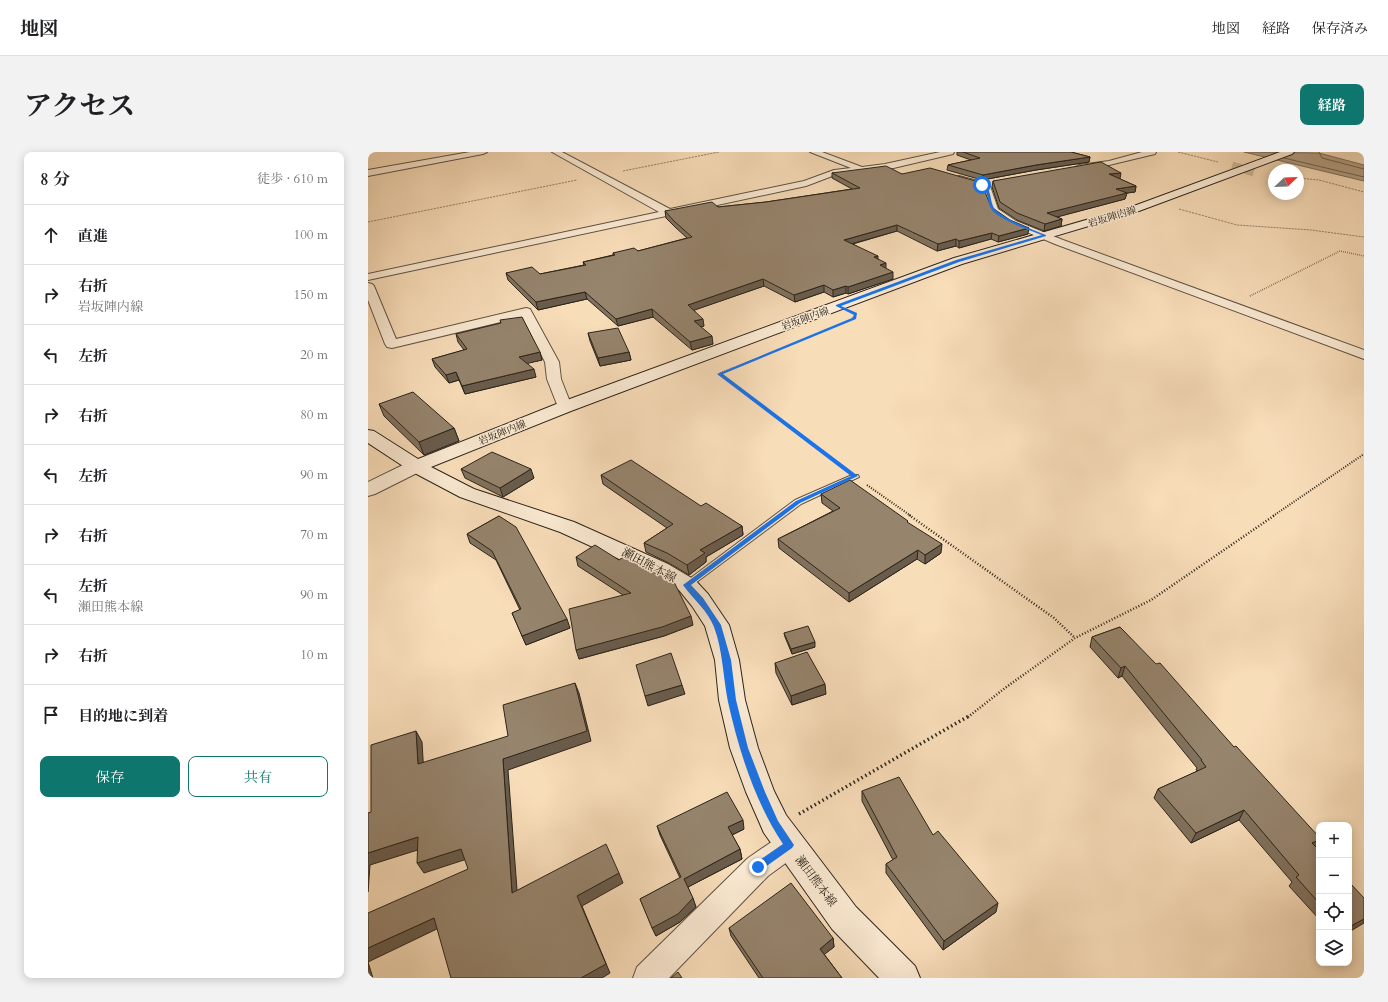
<!DOCTYPE html>
<html lang="ja">
<head>
<meta charset="utf-8">
<style>
	body { margin:0; font-family:Cardo,"Noto Serif JP",serif; background:#f2f2f2; color:#202124 }
	.controls { position:absolute; right:12px; bottom:12px; display:grid; overflow:hidden; border-radius:8px; box-shadow:0 2px 10px #0003 }
	.controls button { width:36px; height:36px; display:grid; place-items:center; padding:0; border:0; border-bottom:1px solid #e0e0e0; background:#fff; color:#202124; font:20px sans-serif }
	.compass { position:absolute; left:900px; top:12px; width:36px; height:36px; border-radius:50%; background:#fff; box-shadow:0 2px 10px #0003; rotate:67deg }
	.stop { position:absolute; width:12px; height:12px; margin:-9px; border:3px solid #1a73e8; border-radius:50%; background:#fff }
	.stop.end { background:#1a73e8; border-color:#fff; box-shadow:0 1px 4px #0008 }
	.list { margin:0; padding:0; list-style:none }
	h2 { display:flex; justify-content:space-between; align-items:center; height:52px; margin:0; padding:0 16px; font-size:17px }
	h2 small { font-size:13px; font-weight:400; color:#757577 }
	.list li { display:grid; grid-template-columns:26px 1fr auto; gap:12px; align-items:center; box-sizing:border-box; height:60px; padding:0 16px; border-top:1px solid #e0e0e0 }
	.list b { display:block; font-size:15px; white-space:nowrap }
	.list p { margin:0; font-size:13px; white-space:nowrap; color:#757577 }
	.list em { font-size:13px; font-style:normal; color:#757577 }
	.actions { display:flex; gap:8px; padding:12px 16px }
	.actions a { flex:1; padding:9px 0; border:1px solid #0f766e; border-radius:8px; text-align:center; font-size:14px; color:#0f766e }
	.actions .main { background:#0f766e; color:#fff }
	.icon { flex:none; width:22px; height:22px; fill:none; stroke:currentColor; stroke-width:2; stroke-linecap:round; stroke-linejoin:round }
	.map { position:relative; flex:none; width:996px; height:826px; overflow:hidden; border-radius:8px }
	header { display:flex; align-items:center; gap:24px; box-sizing:border-box; height:56px; padding:0 20px; background:#fff; border-bottom:1px solid #e0e0e0 }
	header strong { font-size:19px }
	nav { display:flex; gap:22px; margin-inline-start:auto; font-size:14px }
	.intro { display:flex; align-items:center; justify-content:space-between; box-sizing:border-box; height:96px; padding:0 24px }
	h1 { margin:0; font-size:28px }
	.button { padding:10px 18px; border-radius:8px; background:#0f766e; color:#fff; font-size:14px; font-weight:700 }
	main { display:flex; gap:24px; padding:0 24px }
	aside { flex:1; background:#fff; border-radius:8px; box-shadow:0 2px 10px #0003 }
	.map>svg:first-child { display:block }
	.water { fill:#b39e83; stroke:#7d6d59 }
	.lines { fill:none; stroke-linecap:round; stroke-linejoin:round }
	.shore { stroke:#70614e; stroke-width:1 }
	.minor-tunnel { stroke:#cfb899; stroke-width:9; stroke-dasharray:9 4.5; stroke-linecap:butt }
	.service-casing { stroke:#5f5242; stroke-width:2 }
	.minor-casing { stroke:#5f5242; stroke-width:2 }
	.tertiary-casing { stroke:#5f5242; stroke-width:2 }
	.secondary-casing { stroke:#2c241a; stroke-width:2 }
	.path-far4 { stroke:#2c241a; stroke-width:1; stroke-dasharray:0.5 1; stroke-linecap:butt }
	.path-far3 { stroke:#2c241a; stroke-width:1.5; stroke-dasharray:0.5 1.5; stroke-linecap:butt }
	.path-far2 { stroke:#2c241a; stroke-width:2; stroke-dasharray:1 1.5; stroke-linecap:butt }
	.path-far1 { stroke:#2c241a; stroke-width:2.5; stroke-dasharray:1 2; stroke-linecap:butt }
	.path { stroke:#2c241a; stroke-width:3.5; stroke-dasharray:1.5 3; stroke-linecap:butt }
	.service { fill:#fae9d2; fill-rule:evenodd }
	.minor { fill:#fae9d2; fill-rule:evenodd }
	.tertiary { fill:#fae9d2; fill-rule:evenodd }
	.secondary { fill:#fae9d2; fill-rule:evenodd }
	.wall { fill:#81725e; stroke:#2c241a }
	.shaded-wall { fill:#695c4c; stroke:#2c241a }
	.building { fill:#96846d; stroke:#2c241a }
	.route { fill:#1a73e8 }
	.labels { text-anchor:middle; stroke-width:3; stroke-linejoin:round; paint-order:stroke }
	.far-street-label { font-size:10px; fill:#2c241a; stroke:#fae9d2 }
	.street-label { font-size:12px; fill:#2c241a; stroke:#fae9d2 }
</style>
</head>
<body>
<header>
<strong>地図</strong>
<nav><a>地図</a><a>経路</a><a>保存済み</a></nav>
</header>
<div class="intro"><h1>アクセス</h1><a class="button">経路</a></div>
<main>
<aside>
<h2>8 分<small>徒歩 · 610 m</small></h2>
<ul class="list">
<li><svg class="icon" aria-label="ahead" viewBox="0 0 24 24"><path d="M12 20V5M6 11l6-6 6 6"/></svg><div><b>直進</b></div><em>100 m</em></li>
<li><svg class="icon" aria-label="right" viewBox="0 0 24 24"><path d="M7 20v-9h11M14 6l5 5-5 5"/></svg><div><b>右折</b><p>岩坂陣内線</p></div><em>150 m</em></li>
<li><svg class="icon" aria-label="left" viewBox="0 0 24 24"><path d="M17 20v-9H6M10 6l-5 5 5 5"/></svg><div><b>左折</b></div><em>20 m</em></li>
<li><svg class="icon" aria-label="right" viewBox="0 0 24 24"><path d="M7 20v-9h11M14 6l5 5-5 5"/></svg><div><b>右折</b></div><em>80 m</em></li>
<li><svg class="icon" aria-label="left" viewBox="0 0 24 24"><path d="M17 20v-9H6M10 6l-5 5 5 5"/></svg><div><b>左折</b></div><em>90 m</em></li>
<li><svg class="icon" aria-label="right" viewBox="0 0 24 24"><path d="M7 20v-9h11M14 6l5 5-5 5"/></svg><div><b>右折</b></div><em>70 m</em></li>
<li><svg class="icon" aria-label="left" viewBox="0 0 24 24"><path d="M17 20v-9H6M10 6l-5 5 5 5"/></svg><div><b>左折</b><p>瀬田熊本線</p></div><em>90 m</em></li>
<li><svg class="icon" aria-label="right" viewBox="0 0 24 24"><path d="M7 20v-9h11M14 6l5 5-5 5"/></svg><div><b>右折</b></div><em>10 m</em></li>
<li><svg class="icon" aria-label="arrive" viewBox="0 0 24 24"><path d="M6 21V4h12l-3 4 3 4H6"/></svg><div><b>目的地に到着</b></div></li>
</ul>
<div class="actions"><a class="main">保存</a><a>共有</a></div>
</aside>
<div class="map">
<svg width="996" height="826" viewBox="0 0 996 826">
	<rect width="100%" height="100%" fill="#f8ddb9"/>
	<filter id="stains"><feTurbulence type="fractalNoise" baseFrequency=".005" numOctaves="4"/><feColorMatrix values="0 0 0 0 .2 0 0 0 0 .09 0 0 0 0 .02 0 0 0 .5 -.17"/></filter>
	<radialGradient id="worn" r=".72"><stop offset=".6" stop-color="#630" stop-opacity="0"/><stop offset="1" stop-color="#630" stop-opacity=".3"/></radialGradient>
	<polygon class="water" points="876,0 951,1 996,13 996,29"/>
	<g class="lines">
		<g class="shore">
			<polyline points="951,0 954,6 996,17"/>
			<polyline points="916,6 996,25"/>
		</g>
		<polyline class="minor-tunnel" points="864,14 890,21"/>
		<defs>
			<polygon id="service" points="484,323 490,323 491,325 433,352 322,435 316,435 314,433 316,431 427,348"/>
			<g id="minor">
				<polygon points="102,0 119,0 115,2 0,24 0,18"/>
				<polygon points="184,0 194,0 302,57 436,29 466,18 483,16 442,0 454,0 494,15 517,12 572,0 586,0 585,2 517,18 467,23 438,34 0,128 0,122 291,60"/>
				<polygon points="774,0 788,0 787,2 741,13 711,19 707,16 711,13 741,9"/>
				<polygon points="591,24 617,31 622,34 630,57 648,69 695,88 996,198 996,207 687,92 642,73 623,60 615,37 588,29 587,27"/>
				<polygon points="0,131 4,132 6,134 28,187 158,156 162,157 191,210 193,227 204,255 202,258 197,259 192,258 190,255 179,227 177,210 154,165 24,196 19,195 17,192 0,148"/>
				<polygon points="421,681 430,684 434,693 430,702 400,724 301,826 265,826 269,815 380,706 412,684"/>
			</g>
			<polygon id="tertiary" points="48,308 55,310 57,314 55,318 7,342 0,344 0,330 41,310"/>
			<polygon id="secondary" points="912,0 926,0 924,2 771,59 594,112 203,259 63,315 106,337 206,370 300,412 327,428 340,442 361,473 371,508 377,548 390,596 406,639 418,663 488,755 547,814 552,826 511,826 464,777 396,681 378,640 362,596 351,548 347,508 337,474 324,454 311,438 284,422 192,380 92,345 41,318 0,291 0,278 6,279 50,307 191,251 586,106 763,55"/>
		</defs>
		<use href="#service" class="service-casing"/>
		<use href="#minor" class="minor-casing"/>
		<use href="#tertiary" class="tertiary-casing"/>
		<use href="#secondary" class="secondary-casing"/>
		<g class="path-far4">
			<polyline points="810,0 850,10"/>
			<polyline points="255,19 351,0"/>
			<polyline points="930,26 951,28 996,40"/>
			<polyline points="811,57 869,73 943,78 996,85"/>
			<polyline points="0,70 209,28"/>
		</g>
		<g class="path-far3">
			<polyline points="882,144 972,99 996,104"/>
			<polyline points="381,210 475,171"/>
		</g>
		<g class="path-far2">
			<polyline points="383,209 351,222 475,315"/>
			<polyline points="499,333 543,364"/>
			<polyline points="905,364 996,302"/>
		</g>
		<g class="path-far1">
			<polyline points="541,363 686,466 707,486"/>
			<polyline points="600,565 637,536 707,486 783,448 907,363"/>
		</g>
		<polyline class="path" points="431,662 601,564"/>
		<use href="#service" class="service"/>
		<use href="#minor" class="minor"/>
		<use href="#tertiary" class="tertiary"/>
		<use href="#secondary" class="secondary"/>
	</g>
	<g class="wall">
		<polygon points="589,0 703,0 722,5 721,10 668,18 614,28 579,18 580,13 603,8 589,3"/>
		<polygon points="464,21 534,22 623,55 660,82 630,90 623,87 591,96 588,94 569,99 529,79 485,92 510,107 518,116 525,127 480,142 478,141 465,145 456,140 427,150 396,134 326,158 336,174 333,175 345,192 324,198 285,165 250,174 219,147 170,158 140,128 138,121 172,122 216,113 215,110 245,103 245,101 270,99 319,86 307,75 298,66 297,59 350,55 398,50 484,37 464,26"/>
		<polygon points="752,27 768,34 767,40 759,41 757,47 688,65 694,67 693,74 676,79 649,68 631,56 624,35 625,29"/>
		<polygon points="220,181 261,200 263,208 232,214 222,189"/>
		<polygon points="88,182 172,200 174,208 159,211 168,225 97,242 91,228 81,231 67,215 64,207 96,198 90,190"/>
		<polygon points="11,252 86,276 91,289 56,303 16,264"/>
		<polygon points="93,317 166,326 135,345 97,326"/>
		<polygon points="233,323 333,354 374,374 375,383 338,405 338,410 321,423 301,411 278,400 276,391 299,376 235,332"/>
		<polygon points="453,342 540,371 573,401 557,412 549,407 481,450 411,396 410,387 465,359 454,351"/>
		<polygon points="131,364 202,476 158,493 144,461 152,458 128,408 102,391 99,382"/>
		<polygon points="208,405 325,473 296,484 211,507 255,443 210,414"/>
		<polygon points="752,475 951,698 951,767 921,734 924,730 871,668 823,691 786,646 790,637 830,619 828,618 829,616 754,524 750,526 722,495 724,485"/>
		<polygon points="416,481 447,495 424,502 417,485"/>
		<polygon points="407,511 458,542 424,553 408,521"/>
		<polygon points="494,639 565,683 628,760 575,798 518,721 518,712 525,708 494,649"/>
		<polygon points="289,674 376,677 364,683 372,697 374,707 320,735 328,755 312,770 288,784 272,747 312,726 292,683"/>
		<polygon points="361,776 465,786 466,795 456,802 474,826 391,826 363,784"/>
	</g>
	<g class="shaded-wall">
		<polygon points="722,5 721,10 668,18 614,28 615,23 668,13"/>
		<polygon points="753,21 752,27 741,22"/>
		<polygon points="768,34 767,40 759,41 757,47 678,68 679,61 748,37"/>
		<polygon points="694,67 693,74 676,79 677,72"/>
		<polygon points="529,73 529,79 476,94 476,88"/>
		<polygon points="661,76 660,82 630,90 631,84"/>
		<polygon points="624,81 623,87 591,96 591,89"/>
		<polygon points="588,87 588,94 569,99 570,92"/>
		<polygon points="510,104 510,110 506,105"/>
		<polygon points="518,111 518,118 512,113"/>
		<polygon points="525,120 525,127 480,142 480,135"/>
		<polygon points="395,127 396,134 321,160 320,153"/>
		<polygon points="456,133 456,140 427,150 426,143"/>
		<polygon points="478,134 478,141 465,145 465,138"/>
		<polygon points="217,140 219,147 170,158 168,150"/>
		<polygon points="284,157 285,165 250,174 248,167"/>
		<polygon points="335,167 336,174 327,177 326,169"/>
		<polygon points="344,184 345,192 324,198 322,190"/>
		<polygon points="172,200 174,208 153,213 151,205"/>
		<polygon points="261,200 263,208 232,214 230,206"/>
		<polygon points="166,217 168,225 97,242 94,234"/>
		<polygon points="88,220 91,228 81,231 78,223"/>
		<polygon points="86,276 91,289 56,303 51,290"/>
		<polygon points="163,317 166,326 135,345 132,336"/>
		<polygon points="374,374 375,383 338,405 338,410 321,423 319,413 332,398"/>
		<polygon points="574,392 573,401 557,412 557,403"/>
		<polygon points="550,398 549,407 481,450 481,441"/>
		<polygon points="323,464 325,473 296,484 211,507 208,498"/>
		<polygon points="199,467 202,476 158,493 154,484"/>
		<polygon points="447,490 447,495 424,502 423,497"/>
		<polygon points="757,514 754,524 750,526 753,516"/>
		<polygon points="207,531 211,541 223,589 140,618 150,751 144,741 135,607"/>
		<polygon points="457,532 458,542 424,553 423,544"/>
		<polygon points="314,533 317,542 280,554 277,544"/>
		<polygon points="48,579 54,590 56,623 50,612"/>
		<polygon points="876,658 871,668 823,691 828,681"/>
		<polygon points="375,668 376,677 362,684 360,675"/>
		<polygon points="50,685 56,696 2,713 0,740 0,701"/>
		<polygon points="951,688 951,690 947,697 944,691"/>
		<polygon points="93,697 99,707 56,721 49,711"/>
		<polygon points="372,697 374,707 318,736 316,727"/>
		<polygon points="251,721 255,731 214,754 242,821 234,826 213,826 209,744"/>
		<polygon points="325,746 328,755 312,770 288,784 284,776"/>
		<polygon points="630,751 628,760 575,798 576,789"/>
		<polygon points="66,766 73,775 0,810 5,826 0,826 0,796"/>
		<polygon points="996,767 996,771 981,780 981,775"/>
		<polygon points="465,786 466,795 453,805 452,797"/>
	</g>
	<g class="building">
		<polygon points="595,0 703,0 722,5 668,13 615,23 580,13 612,6"/>
		<polygon points="733,10 753,21 741,22 768,34 748,37 759,41 679,61 694,67 677,72 649,61 632,50 625,29"/>
		<polygon points="518,14 534,22 562,16 611,30 614,32 623,55 642,68 661,76 631,84 624,81 591,89 588,87 570,92 529,73 476,88 510,104 506,105 518,111 512,113 525,120 480,135 478,134 465,138 456,133 426,143 395,127 320,153 335,167 326,169 344,184 322,190 284,157 248,167 217,140 168,150 138,121 164,115 172,122 218,113 215,110 247,103 245,101 266,96 270,99 324,85 306,69 297,59 344,50 350,55 398,50 492,36 464,21"/>
		<polygon points="154,165 172,200 151,205 166,217 94,234 88,220 78,223 64,207 99,197 88,182 133,171 132,168"/>
		<polygon points="250,176 261,200 230,206 220,181"/>
		<polygon points="45,240 86,276 51,290 11,252"/>
		<polygon points="124,300 163,317 132,336 93,317"/>
		<polygon points="263,308 333,354 338,351 374,374 332,398 337,401 319,413 299,401 276,391 305,372 233,323"/>
		<polygon points="482,328 540,369 539,370 574,392 557,403 550,398 481,441 410,387 472,356 453,342"/>
		<polygon points="131,364 148,375 199,467 154,484 144,461 153,457 124,399 99,382"/>
		<polygon points="227,393 251,408 257,404 281,414 305,428 323,464 294,475 208,498 201,457 263,441 208,405"/>
		<polygon points="440,474 447,490 423,497 416,481"/>
		<polygon points="752,475 788,512 792,511 866,595 868,594 951,685 951,688 944,691 951,698 951,751 928,725 931,723 876,658 828,681 790,637 838,615 833,608 834,608 757,514 753,516 724,485"/>
		<polygon points="439,500 457,532 423,544 407,511"/>
		<polygon points="303,501 314,533 277,544 268,513"/>
		<polygon points="207,531 219,579 135,607 144,741 238,692 251,721 209,744 238,812 213,826 83,826 66,766 0,796 0,761 100,717 93,697 49,711 50,685 0,701 0,661 3,660 3,593 48,579 50,612 140,584 135,553"/>
		<polygon points="531,625 565,683 570,679 630,751 576,789 518,712 529,705 494,639"/>
		<polygon points="359,640 375,668 360,675 372,697 316,727 325,746 310,762 284,776 272,747 313,725 289,674"/>
		<polygon points="981,730 996,746 996,767 981,775"/>
		<polygon points="423,731 465,786 452,797 474,826 395,826 361,776"/>
		<polygon points="310,820 314,826 303,826"/>
	</g>
	<path class="route" d="M613 33H615C625 38 621 50 627 57 635 67 666 78 678 83V84L591 110 473 154 489 161 488 167 355 222 490 324 432 351 323 433 335 446 353 473 363 508 368 548 380 596 397 640 410 669 426 693 424 696 390 720 386 718 385 715 386 712 415 692C387 650 371 599 360 550 355 525 355 499 346 475 340 459 325 447 315 433L428 349 483 324 349 222 484 166 486 163 468 154V153L588 108 674 83C663 79 630 67 624 58 618 49 622 41 613 33Z"/>
	<g class="labels">
		<g class="far-street-label">
			<text transform="translate(744 64) rotate(-17)" y="4">岩坂陣内線</text>
			<text transform="translate(437 166) rotate(-20)" y="4">岩坂陣内線</text>
			<text transform="translate(134 280) rotate(-22)" y="4">岩坂陣内線</text>
		</g>
		<g class="street-label">
			<text transform="translate(281 413) rotate(28)" y="4">瀬田熊本線</text>
			<text transform="translate(448 729) rotate(53)" y="4">瀬田熊本線</text>
		</g>
	</g>
	<rect width="100%" height="100%" filter="url(#stains)"/>
	<rect width="100%" height="100%" fill="url(#worn)"/>
</svg>
<div class="controls">
<button>+</button>
<button>−</button>
<button><svg class="icon" aria-label="locate" viewBox="0 0 24 24"><circle cx="12" cy="12" r="6"/><path d="M12 2v4M12 18v4M2 12h4M18 12h4"/></svg></button>
<button><svg class="icon" aria-label="layers" viewBox="0 0 24 24"><path d="M12 4l9 5-9 5-9-5zM3 14l9 5 9-5"/></svg></button>
</div>
<svg class="compass" viewBox="-18 -18 36 36"><path d="M0-13l5 13h-10z" fill="#e53935"/><path d="M0 13l5-13h-10z" fill="#757577"/></svg>
<div class="stop" style="left:614px;top:33px"></div>
<div class="stop end" style="left:390px;top:715px"></div>
</div>
</main>
</body>
</html>
